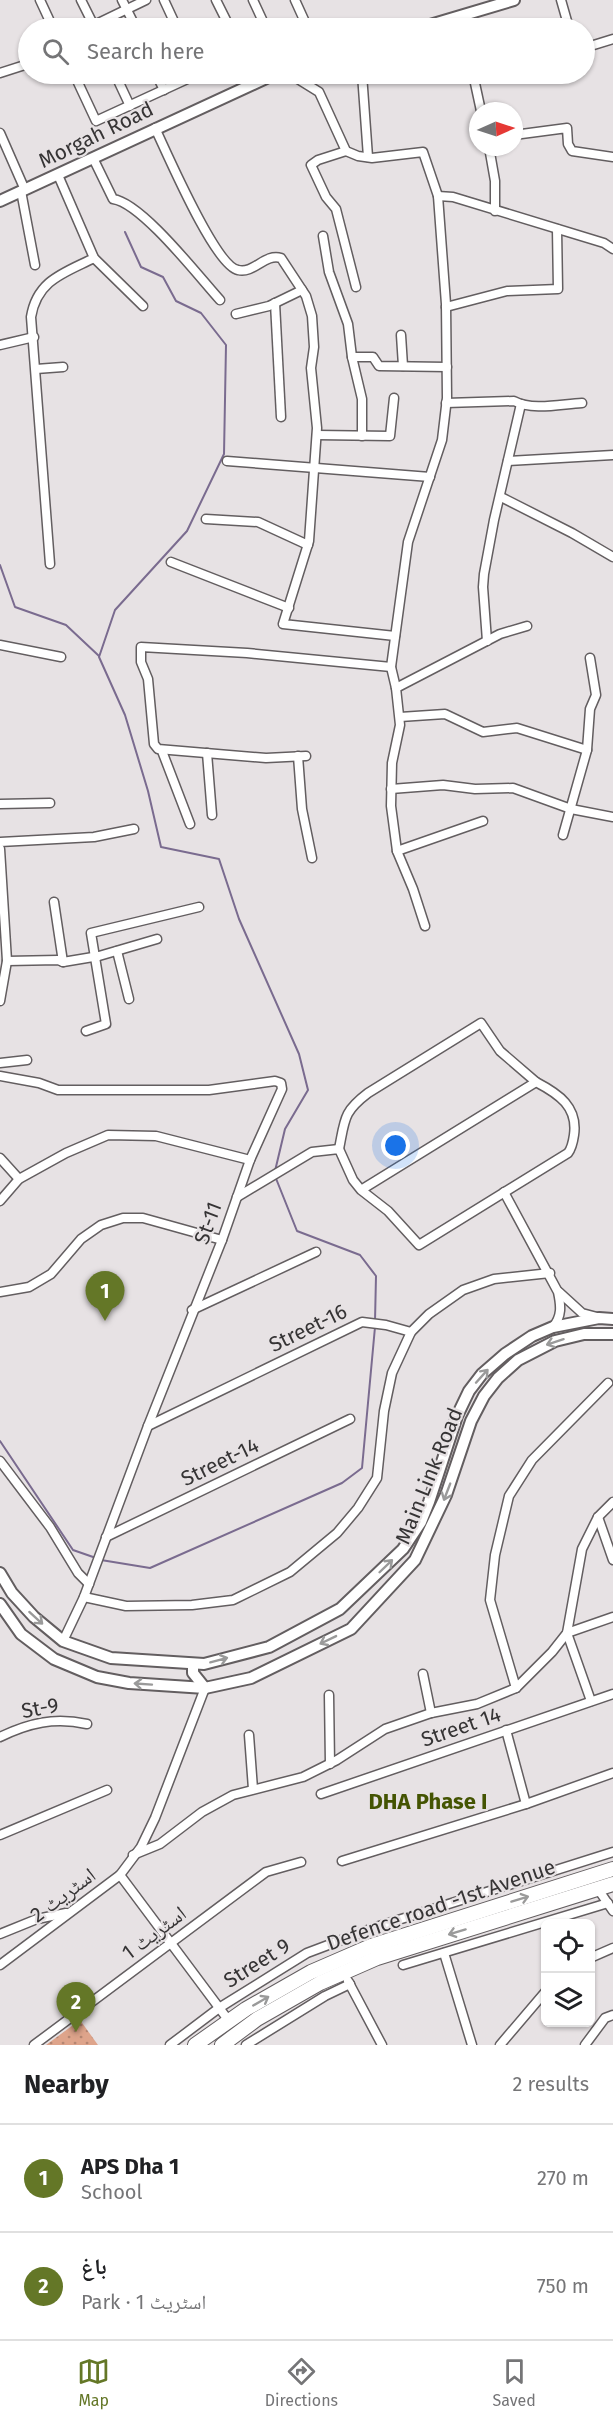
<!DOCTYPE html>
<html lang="en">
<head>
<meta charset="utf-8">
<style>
	body { margin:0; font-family:"Fira Sans","Noto Naskh Arabic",sans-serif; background:#f6f6f6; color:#202124 }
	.controls { position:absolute; right:18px; bottom:18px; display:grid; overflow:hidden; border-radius:9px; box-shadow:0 2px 4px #0004 }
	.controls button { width:54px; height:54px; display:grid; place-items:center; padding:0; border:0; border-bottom:2px solid #e0e0e0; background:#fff; color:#202124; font:30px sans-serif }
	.compass { position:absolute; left:469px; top:102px; width:54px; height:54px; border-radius:50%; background:#fff; box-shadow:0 2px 4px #0004; rotate:87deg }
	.you { position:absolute; left:396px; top:1146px; width:21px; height:21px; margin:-15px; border:4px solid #fff; border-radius:50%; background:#1a73e8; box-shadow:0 0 0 9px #1a73e833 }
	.badge { display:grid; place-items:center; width:39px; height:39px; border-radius:50%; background:#647727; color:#fff; font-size:20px; font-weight:700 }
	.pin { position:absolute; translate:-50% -50px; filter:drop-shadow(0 2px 3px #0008) }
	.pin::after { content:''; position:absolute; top:32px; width:21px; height:18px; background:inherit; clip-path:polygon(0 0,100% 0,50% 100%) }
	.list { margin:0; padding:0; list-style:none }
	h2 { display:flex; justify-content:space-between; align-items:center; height:78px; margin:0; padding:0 24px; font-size:26px }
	h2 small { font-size:20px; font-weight:400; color:#757577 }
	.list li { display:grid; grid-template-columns:39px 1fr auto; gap:18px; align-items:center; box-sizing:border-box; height:108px; padding:0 24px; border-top:2px solid #e0e0e0 }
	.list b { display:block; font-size:22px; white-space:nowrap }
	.list p { margin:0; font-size:20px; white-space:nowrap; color:#757577 }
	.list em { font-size:20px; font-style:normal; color:#757577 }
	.icon { flex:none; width:33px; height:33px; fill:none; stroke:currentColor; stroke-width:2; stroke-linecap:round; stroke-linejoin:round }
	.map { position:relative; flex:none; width:613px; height:2045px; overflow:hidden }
	.search { position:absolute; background:#fff; box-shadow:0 2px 4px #0004; left:18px; right:18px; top:18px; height:66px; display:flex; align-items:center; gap:15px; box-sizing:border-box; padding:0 21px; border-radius:33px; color:#757577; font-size:22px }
	.sheet { height:294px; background:#fff }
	nav { display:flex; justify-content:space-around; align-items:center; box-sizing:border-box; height:84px; border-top:2px solid #e0e0e0; background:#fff; font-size:16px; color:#757577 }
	nav a { display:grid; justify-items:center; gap:3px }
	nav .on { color:#647727 }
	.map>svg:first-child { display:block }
	.park { fill:url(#park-dots) }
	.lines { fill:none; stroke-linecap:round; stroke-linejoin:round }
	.stream { stroke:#7a6b8f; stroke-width:2 }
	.minor-casing { stroke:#635e60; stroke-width:11 }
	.tertiary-casing { stroke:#635e60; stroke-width:14 }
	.primary-casing { stroke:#635e60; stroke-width:16 }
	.minor { stroke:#fff; stroke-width:8 }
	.tertiary { stroke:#fff; stroke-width:10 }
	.primary { stroke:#fff; stroke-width:14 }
	.oneway { stroke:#9a9a9a }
	.labels { text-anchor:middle; stroke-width:4.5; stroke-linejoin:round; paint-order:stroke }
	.street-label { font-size:21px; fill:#363435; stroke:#e7e2e4 }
	.neighbourhood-label { font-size:22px; font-weight:bold; fill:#445402; stroke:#e7e2e4 }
</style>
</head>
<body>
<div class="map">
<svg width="613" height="2045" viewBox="0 0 613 2045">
	<defs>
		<pattern id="park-dots" width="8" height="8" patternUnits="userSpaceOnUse" patternTransform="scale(1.5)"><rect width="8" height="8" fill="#dea48b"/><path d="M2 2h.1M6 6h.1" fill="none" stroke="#b58672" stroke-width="1.8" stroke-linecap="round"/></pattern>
	</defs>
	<rect width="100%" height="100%" fill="#e7e2e4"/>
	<polygon class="park" points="80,2020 98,2045 46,2045"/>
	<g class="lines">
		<g class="stream">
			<polyline points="125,232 141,267 163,277 176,301 201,313 226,345 224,454 187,531 115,610 99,657 125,715 148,791 161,847 219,859 239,919 299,1054 308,1090 285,1129 275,1171"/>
			<polyline points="0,565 15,607 66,625 99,656"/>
			<polyline points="275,1176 297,1231 360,1255 376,1276 375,1321"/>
			<polyline points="0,1441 73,1550 96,1558"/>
			<polyline points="101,1560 150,1568 342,1483 362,1468 375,1327"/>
		</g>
		<defs>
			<g id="minor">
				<polyline points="40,0 53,28"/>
				<polyline points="81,0 95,28"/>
				<polyline points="122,0 136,28"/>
				<polyline points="164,0 177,28"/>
				<polyline points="216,0 230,28"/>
				<polyline points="253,0 266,28"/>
				<polyline points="561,0 569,28"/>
				<polyline points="459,17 462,28"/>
				<polyline points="88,28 146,0"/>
				<polyline points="292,28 305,22 295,0"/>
				<polyline points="584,48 613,39"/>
				<polyline points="0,73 28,64"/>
				<polyline points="74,74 96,121 198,74"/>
				<polyline points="115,74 130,106"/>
				<polyline points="156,74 164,90"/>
				<polyline points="290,74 319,92 346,151 358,156 372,158 423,152 438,196 446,304 447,398 442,440 408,542 391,667 396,688 400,725 392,763 391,806 397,851 413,889 425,926"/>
				<polyline points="362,74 368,157"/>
				<polyline points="473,74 481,111"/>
				<path d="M155 128C167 153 215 266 238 270 254 274 265 253 281 258L306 296 312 316 314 347 311 368 317 428 309 541 283 624 395 636"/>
				<polyline points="0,133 25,190"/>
				<polyline points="514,135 567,128 568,144 572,151 613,157"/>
				<polyline points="489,147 495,181 495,211"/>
				<polyline points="346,151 318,160 311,165 326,197 336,209 356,287"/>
				<path d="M93 158 113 199C142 203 199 277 220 300"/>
				<polyline points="58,175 94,258 143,306"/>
				<polyline points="21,191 35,265"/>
				<polyline points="438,196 453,197 604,243 613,249"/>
				<polyline points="323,236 329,272 348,324 352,357 362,399 362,436"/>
				<polyline points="275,303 281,417"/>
				<polyline points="446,307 507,291 558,289 557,229"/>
				<polyline points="236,314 269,306 302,290"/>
				<polyline points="401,335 403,366"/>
				<polyline points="0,345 34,337"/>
				<polyline points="352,357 373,357 379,366 447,367"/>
				<polyline points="36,369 63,367"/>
				<path d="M446 403 514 401C533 411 561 404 582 403"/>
				<polyline points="317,435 390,436 394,398"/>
				<polyline points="227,461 430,477"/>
				<polyline points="508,461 613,455"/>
				<polyline points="501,497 572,533 613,557"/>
				<polyline points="206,519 258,522 308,545"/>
				<polyline points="171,562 289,608"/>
				<path d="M50 564 31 317C37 280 64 273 94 258"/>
				<polyline points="487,641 483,587 484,574 494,520 521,404"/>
				<polyline points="0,645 61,657"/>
				<polyline points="396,688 500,634 527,626"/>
				<polyline points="400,717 445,714 483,732 517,728 587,750"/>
				<polyline points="162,751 190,824"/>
				<polyline points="207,753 212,815"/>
				<polyline points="298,756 302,809 312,858"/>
				<polyline points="306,756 266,758 158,749 154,744 148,679 141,662 141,647 247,653 391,667"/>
				<polyline points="391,789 443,785 475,789 513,788 571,809 613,817"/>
				<polyline points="0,804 50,803"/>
				<polyline points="563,835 587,750 590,709 596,695 590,658"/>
				<polyline points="0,842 94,837 134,829"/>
				<polyline points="0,849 7,961 0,1001"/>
				<polyline points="397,851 483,821"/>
				<polyline points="54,902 63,962"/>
				<polyline points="117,951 129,999"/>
				<polyline points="7,961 58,960 63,962 99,956 157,939"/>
				<polyline points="86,1031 106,1024 91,933 199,907"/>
				<polyline points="0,1063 27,1060"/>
				<polyline points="0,1076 39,1083 58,1090 209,1090 275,1081 281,1083 282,1089 250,1160 222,1240 148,1426 84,1597 63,1641"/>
				<path d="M339 1149C345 1119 343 1112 368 1093L481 1023 500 1051 536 1082"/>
				<polyline points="0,1158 19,1179"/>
				<path d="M504 1192 558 1292C561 1306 562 1316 553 1327"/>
				<path d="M237 1197 312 1152 339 1149 353 1180 361 1190 388 1211 419 1245 568 1153C572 1148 573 1142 574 1135 578 1107 559 1094 536 1082L361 1190"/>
				<polyline points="0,1201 19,1179 66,1153 108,1135 156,1136 250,1160"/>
				<polyline points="0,1292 29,1287 51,1274 81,1239 101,1225 123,1218 143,1218 222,1240"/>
				<polyline points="559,1292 582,1313 597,1317"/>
				<polyline points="192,1310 316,1252"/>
				<polyline points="148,1426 362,1322 386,1325 411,1332"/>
				<polyline points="0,1461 50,1527 78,1573 89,1584"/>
				<polyline points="598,1517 613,1560"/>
				<polyline points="106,1537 350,1419"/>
				<polyline points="84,1597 126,1606 192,1605 233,1600 290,1572 337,1533 358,1508 377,1478 384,1411 392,1373 411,1332 429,1314 463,1290 494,1279 550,1273"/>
				<polyline points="423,1674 431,1713"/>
				<polyline points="516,1688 490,1600 495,1555 509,1496 532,1460 608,1383"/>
				<polyline points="329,1695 330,1764"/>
				<polyline points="591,1701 567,1633 613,1617"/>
				<polyline points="506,1730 526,1804"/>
				<polyline points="249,1735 253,1789"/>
				<path d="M0 1737C29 1723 54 1717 87 1724"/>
				<polyline points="321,1794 613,1694"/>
				<polyline points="0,1835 107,1790"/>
				<polyline points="133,1855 160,1844 202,1812 233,1795 303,1777 337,1760 385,1729 431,1713 477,1704 516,1688 552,1652 567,1633 582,1549 598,1517 613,1502"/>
				<polyline points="342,1861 526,1804 613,1773"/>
				<polyline points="120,1875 229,2021"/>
				<polyline points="598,1889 613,1911"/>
				<polyline points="0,1934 37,1919 66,1913"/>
				<polyline points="444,1953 472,2045"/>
				<polyline points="590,1958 613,1948"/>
				<polyline points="0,1965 120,1875 141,1847 155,1818 205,1688"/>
				<polyline points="403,1965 608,1903"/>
				<polyline points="348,1981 382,2045"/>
				<polyline points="34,2045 266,1872 301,1862"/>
				<polyline points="170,2045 219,2008 307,1953 376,1927 613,1852"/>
				<polyline points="246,2045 325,1996 350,1984"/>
				<polyline points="500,2045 546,1991"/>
				<polyline points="585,2045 605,2018 613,2015"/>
			</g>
			<g id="tertiary">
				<polyline points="420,28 514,0"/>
				<polyline points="0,201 275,74"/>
				<polyline points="0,1573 12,1593 34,1617 63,1641 111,1658 204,1664 269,1647 340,1609 403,1549 421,1522 429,1502 457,1416 469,1391 482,1374 505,1354 532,1336 553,1327 599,1318 613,1319"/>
				<polyline points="0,1604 21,1634 54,1659 97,1677 129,1683 205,1688 251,1678 351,1629 415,1560 446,1495 471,1421 484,1396 498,1378 518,1360 555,1341 584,1334 613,1334"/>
				<polyline points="193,1664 193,1673 205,1688"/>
			</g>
			<g id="primary">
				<polyline points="195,2045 246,2009 311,1972 371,1946 613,1869"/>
				<polyline points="222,2045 257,2019 320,1983 377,1958 613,1884"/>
			</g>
		</defs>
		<use href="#minor" class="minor-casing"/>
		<use href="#tertiary" class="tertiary-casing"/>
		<use href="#primary" class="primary-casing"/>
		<use href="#minor" class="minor"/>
		<use href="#tertiary" class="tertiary"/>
		<use href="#primary" class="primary"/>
	</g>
	<defs><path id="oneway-shaft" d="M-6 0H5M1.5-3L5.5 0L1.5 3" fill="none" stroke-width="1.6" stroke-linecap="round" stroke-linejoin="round" transform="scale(1.5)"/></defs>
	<g class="oneway">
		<use href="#oneway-shaft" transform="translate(555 1342) rotate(162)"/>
		<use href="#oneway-shaft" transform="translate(482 1376) rotate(-48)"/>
		<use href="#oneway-shaft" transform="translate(447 1492) rotate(111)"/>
		<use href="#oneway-shaft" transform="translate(386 1566) rotate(-44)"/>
		<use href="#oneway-shaft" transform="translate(36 1618) rotate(42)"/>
		<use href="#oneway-shaft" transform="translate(328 1640) rotate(154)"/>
		<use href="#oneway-shaft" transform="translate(219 1660) rotate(-15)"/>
		<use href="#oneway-shaft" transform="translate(143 1684) rotate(-176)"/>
		<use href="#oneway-shaft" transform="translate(520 1899) rotate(-17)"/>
		<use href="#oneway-shaft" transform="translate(457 1932) rotate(163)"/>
		<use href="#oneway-shaft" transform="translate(261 2001) rotate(-30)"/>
	</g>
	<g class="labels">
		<g class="street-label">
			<text transform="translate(96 135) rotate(-26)" y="7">Morgah Road</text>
			<text transform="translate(208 1223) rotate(-70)" y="7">St-11</text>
			<text transform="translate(308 1328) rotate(-26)" y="7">Street-16</text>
			<text transform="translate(220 1462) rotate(-26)" y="7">Street-14</text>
			<text transform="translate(429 1476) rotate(-68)" y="7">Main Link Road</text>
			<text transform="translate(40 1708) rotate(-10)" y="7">St-9</text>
			<text transform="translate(461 1727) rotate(-19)" y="7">Street 14</text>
			<text transform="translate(63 1895) rotate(-37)" y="7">اسٹریٹ 2</text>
			<text transform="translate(441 1905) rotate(-19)" y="7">Defence road -1st Avenue</text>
			<text transform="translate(154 1933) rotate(-37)" y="7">اسٹریٹ 1</text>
			<text transform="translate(257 1963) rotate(-32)" y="7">Street 9</text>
		</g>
		<g class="neighbourhood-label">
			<text x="428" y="1809">DHA Phase I</text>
		</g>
	</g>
</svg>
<div class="controls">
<button><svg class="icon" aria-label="locate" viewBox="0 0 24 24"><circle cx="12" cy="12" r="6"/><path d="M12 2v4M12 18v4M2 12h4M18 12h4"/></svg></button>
<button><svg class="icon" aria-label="layers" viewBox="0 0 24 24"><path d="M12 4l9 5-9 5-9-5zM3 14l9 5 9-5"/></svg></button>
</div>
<svg class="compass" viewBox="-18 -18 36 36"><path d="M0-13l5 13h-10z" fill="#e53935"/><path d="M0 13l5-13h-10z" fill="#757577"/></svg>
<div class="you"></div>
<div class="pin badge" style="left:105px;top:1321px">1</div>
<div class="pin badge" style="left:76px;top:2032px">2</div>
<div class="search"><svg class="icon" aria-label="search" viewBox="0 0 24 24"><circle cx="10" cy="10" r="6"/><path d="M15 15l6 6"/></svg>Search here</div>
</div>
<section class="sheet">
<h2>Nearby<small>2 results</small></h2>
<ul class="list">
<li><span class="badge">1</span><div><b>APS Dha 1</b><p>School</p></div><em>270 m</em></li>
<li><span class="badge">2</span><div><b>باغ</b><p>Park · اسٹریٹ 1</p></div><em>750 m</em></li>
</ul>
</section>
<nav>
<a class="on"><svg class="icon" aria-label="map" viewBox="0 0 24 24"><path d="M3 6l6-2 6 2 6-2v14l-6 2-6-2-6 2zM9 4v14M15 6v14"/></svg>Map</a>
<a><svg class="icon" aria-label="directions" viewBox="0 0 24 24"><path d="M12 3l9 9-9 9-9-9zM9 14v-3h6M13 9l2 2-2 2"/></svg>Directions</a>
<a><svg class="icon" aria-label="saved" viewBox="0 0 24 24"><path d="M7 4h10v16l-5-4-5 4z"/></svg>Saved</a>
</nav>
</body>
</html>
